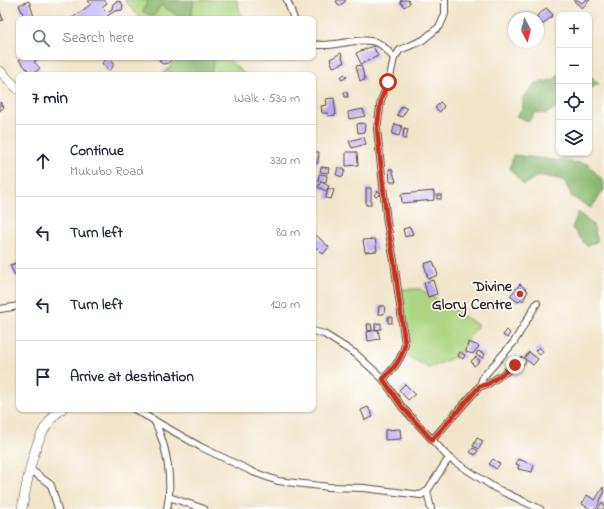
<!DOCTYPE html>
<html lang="en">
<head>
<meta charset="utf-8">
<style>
	body { margin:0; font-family:"Indie Flower",sans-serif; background:#f2f2f3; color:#1f2937 }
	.controls { position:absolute; right:12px; top:12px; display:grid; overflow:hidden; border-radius:8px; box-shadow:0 1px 3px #0004 }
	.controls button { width:36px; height:36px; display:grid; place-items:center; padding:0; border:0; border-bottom:1px solid #e0e1e3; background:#fff; color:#1f2937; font:20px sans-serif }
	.compass { position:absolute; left:508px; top:12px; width:36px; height:36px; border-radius:50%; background:#fff; box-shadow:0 1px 3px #0004; rotate:173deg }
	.stop { position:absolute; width:12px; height:12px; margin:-9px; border:3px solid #c8321e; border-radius:50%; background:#fff }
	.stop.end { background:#c8321e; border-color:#fff; box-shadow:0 1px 4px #0008 }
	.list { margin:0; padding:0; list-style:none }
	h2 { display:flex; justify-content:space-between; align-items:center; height:52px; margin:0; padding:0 16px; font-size:17px }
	h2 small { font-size:13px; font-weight:400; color:#747a83 }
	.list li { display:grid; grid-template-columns:26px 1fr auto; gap:12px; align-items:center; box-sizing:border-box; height:72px; padding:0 16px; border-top:1px solid #e0e1e3 }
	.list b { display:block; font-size:15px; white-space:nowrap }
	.list p { margin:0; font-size:13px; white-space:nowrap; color:#747a83 }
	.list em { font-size:13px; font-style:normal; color:#747a83 }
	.icon { flex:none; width:22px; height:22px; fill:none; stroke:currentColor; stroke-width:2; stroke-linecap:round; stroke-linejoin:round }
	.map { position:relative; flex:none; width:604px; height:509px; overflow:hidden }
	.search { position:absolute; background:#fff; box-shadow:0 1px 3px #0004; left:16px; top:16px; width:300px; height:44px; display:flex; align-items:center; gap:10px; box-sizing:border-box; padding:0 14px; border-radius:8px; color:#747a83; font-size:15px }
	.panel { position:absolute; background:#fff; box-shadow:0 1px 3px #0004; left:16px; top:72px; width:300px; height:340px; border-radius:8px }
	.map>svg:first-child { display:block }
	.green { fill:#acd681; stroke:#748050 }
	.forest { fill:#89b76f; stroke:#627046 }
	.building { fill:#b9a9f3 }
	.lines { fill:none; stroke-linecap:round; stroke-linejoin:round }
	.street-casing { stroke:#564638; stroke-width:8 }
	.secondary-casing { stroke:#564638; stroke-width:10 }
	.street { stroke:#fff; stroke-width:6 }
	.secondary { stroke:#fff; stroke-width:9 }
	.route { stroke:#c8321e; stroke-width:5 }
	.poi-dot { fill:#c8321e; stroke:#fff; stroke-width:1.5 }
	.labels { text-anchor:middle; stroke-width:3; stroke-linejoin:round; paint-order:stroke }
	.poi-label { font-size:16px; font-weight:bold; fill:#3b2a1e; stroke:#fff; text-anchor:end }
</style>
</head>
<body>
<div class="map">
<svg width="604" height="509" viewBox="0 0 604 509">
	<rect width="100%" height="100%" fill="#fff"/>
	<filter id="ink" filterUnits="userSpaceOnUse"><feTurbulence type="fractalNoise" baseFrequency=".025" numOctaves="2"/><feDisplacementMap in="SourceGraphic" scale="8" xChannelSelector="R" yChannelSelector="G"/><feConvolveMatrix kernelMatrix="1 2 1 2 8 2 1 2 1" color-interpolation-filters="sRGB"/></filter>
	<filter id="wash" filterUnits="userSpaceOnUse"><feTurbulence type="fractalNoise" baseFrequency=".012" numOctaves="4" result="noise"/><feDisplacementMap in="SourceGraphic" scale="16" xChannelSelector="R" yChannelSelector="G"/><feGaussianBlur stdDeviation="0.9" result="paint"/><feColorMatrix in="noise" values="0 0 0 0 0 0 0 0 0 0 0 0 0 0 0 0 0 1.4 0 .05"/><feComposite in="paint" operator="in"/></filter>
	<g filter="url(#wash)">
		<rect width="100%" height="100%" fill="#f0e5c9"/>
		<g class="green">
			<polygon points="124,0 148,0 143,12 161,5 183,19 141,19"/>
			<polygon points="194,0 237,0 242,19 190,19"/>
			<polygon points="174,57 225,57 246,75 211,75 213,58 176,60"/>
			<polygon points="400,289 420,289 478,325 457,356 429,368 407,356 407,344"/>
		</g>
		<g class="forest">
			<polygon points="148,0 194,0 190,19 183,19 161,5 154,16 143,12"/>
			<polygon points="214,58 211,75 161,75 176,60"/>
			<polygon points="559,74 559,106 546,114 535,112 529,121 516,116 523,108 523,97 536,83 554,80"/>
			<polygon points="589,74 599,84 589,89"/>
			<polygon points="513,155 588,164 604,182 604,190 591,208 572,197 564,180 538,175 524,185 510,169"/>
			<polygon points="578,212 593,225 598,241 587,246 572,228"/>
		</g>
		<g id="blocks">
			<g class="building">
				<polygon points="87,0 104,0 107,3 102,7 107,12 112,9 113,4 117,1 121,2 123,5 122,10 115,11 107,16 110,19 71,19 91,4"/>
				<polygon points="338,0 345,0 346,1 339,6 336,1"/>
				<polygon points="402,0 408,0 410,3 404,7 400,1"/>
				<polygon points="573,0 578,0 582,3 585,0 590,0 582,8"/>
				<polygon points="29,1 34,17 25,19 19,5"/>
				<polygon points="546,8 553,15 542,25 538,18 535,18"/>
				<polygon points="0,11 3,20 0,21"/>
				<polygon points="373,46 378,56 361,64 356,53"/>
				<polygon points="341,53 344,63 333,67 330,59"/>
				<polygon points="23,57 40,57 34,62 40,68 32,75 19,60"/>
				<polygon points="159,57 170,57 171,60 169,63 163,64 160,62"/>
				<polygon points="107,59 113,61 113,67 108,71 102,63"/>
				<polygon points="361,65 365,80 360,81 356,66"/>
				<polygon points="344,74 347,77 342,80 340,78"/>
				<polygon points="344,92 347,92 348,97 345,97"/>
				<polygon points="334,98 336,115 328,116 328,113 322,113 321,106 327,105 326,99"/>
				<polygon points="0,102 4,107 0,111"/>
				<polygon points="440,102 444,106 440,112 435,108"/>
				<polygon points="402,106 407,109 402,117 397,115"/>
				<polygon points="363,109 365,116 349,119 348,112"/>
				<polygon points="363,123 365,125 364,132 358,133 357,124"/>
				<polygon points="395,124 402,126 399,136 392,134"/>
				<polygon points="404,128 408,129 406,139 403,139"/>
				<polygon points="364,137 366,144 352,148 349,141"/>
				<polygon points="313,152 319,152 318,163 313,163"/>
				<polygon points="346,152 357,152 358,165 346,166"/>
				<polygon points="321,167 329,168 328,173 320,172"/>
				<polygon points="338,167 345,169 343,177 336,175"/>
				<polygon points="389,169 392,169 396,182 390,182"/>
				<polygon points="319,174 327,175 326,182 318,181"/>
				<polygon points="321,182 329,186 326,191 318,187"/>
				<polygon points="328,188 334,190 331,199 326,198"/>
				<rect x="366" y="188" width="5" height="17"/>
				<polygon points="378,191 381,194 376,197 374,195"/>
				<polygon points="434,191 434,200 402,203 401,194"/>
				<rect x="437" y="195" width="4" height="4"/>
				<polygon points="410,227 413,234 405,237 403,229"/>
				<polygon points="316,235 329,247 323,254 313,244 313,239"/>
				<polygon points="375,239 377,251 365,252 363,240"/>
				<polygon points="433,261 438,275 428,279 424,264"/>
				<polygon points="19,262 19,275 15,276 10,265"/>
				<polygon points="433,280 437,294 428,297 424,283"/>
				<polygon points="520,284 528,291 523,301 521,299 518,302 510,296"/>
				<polygon points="379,306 385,306 384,314 378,314"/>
				<rect x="388" y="317" width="4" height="6"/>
				<polygon points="381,323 381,329 375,330 375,324"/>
				<polygon points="367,324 371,324 372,330 368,331"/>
				<polygon points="378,330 380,339 368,341 367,332"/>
				<polygon points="507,330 510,333 507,338 503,335"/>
				<polygon points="468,342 479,346 473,354 466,352"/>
				<polygon points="539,347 543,351 540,355 535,351"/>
				<polygon points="478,351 485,354 483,358 476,355"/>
				<polygon points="460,352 465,355 463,359 458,356"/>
				<polygon points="529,352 538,359 533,365 524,358"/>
				<polygon points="476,357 480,361 474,366 471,361"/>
				<polygon points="405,384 415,394 408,400 399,390"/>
				<polygon points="368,407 373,417 365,420 361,410"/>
				<polygon points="400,429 401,439 385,440 385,430"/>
				<polygon points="477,438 483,441 479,449 473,446"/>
				<polygon points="473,448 478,451 475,455 470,452"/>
				<polygon points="493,459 500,464 496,469 489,464"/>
				<polygon points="518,459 534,465 532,472 518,469 519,465 516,464"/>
				<polygon points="603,487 604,493 596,509 591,509 582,504 587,495 595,500"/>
				<polygon points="602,502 604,504 604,509 598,509"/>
			</g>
		</g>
	</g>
	<g filter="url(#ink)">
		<use href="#blocks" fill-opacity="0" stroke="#564638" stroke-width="1"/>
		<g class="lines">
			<defs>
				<g id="street">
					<polyline points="287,0 294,19"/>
					<path d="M313 44C333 49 360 35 378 43 385 46 389 53 394 58"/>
					<polyline points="0,309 19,306"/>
					<polyline points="313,331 324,334 356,354 383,379 402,407 449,458 495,488 540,509"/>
					<path d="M383 379C394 368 402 359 405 344L394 261 387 223 377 129 381 100 389 82 394 58 400 50 423 40 440 26 445 14V0"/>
					<polyline points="480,386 488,384 522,361"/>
					<polyline points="134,409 201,447 253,472 278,481 329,487 364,488 421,495 427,491 449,458"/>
					<path d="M154 420C167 446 173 480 167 509"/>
					<polyline points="432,440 480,386 483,377 514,342 537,303"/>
					<polyline points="31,470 51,485 58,509"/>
					<polyline points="427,491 431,509"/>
					<polyline points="169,497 204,509"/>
				</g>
				<g id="secondary">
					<polyline points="0,71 19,90"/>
					<path d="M22 509C28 478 34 428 62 409"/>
				</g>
			</defs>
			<use href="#street" class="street-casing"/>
			<use href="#secondary" class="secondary-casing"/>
			<use href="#street" class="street"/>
			<use href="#secondary" class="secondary"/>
		</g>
	</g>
	<g class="lines" filter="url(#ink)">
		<path class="route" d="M388 82 381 100 377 129 387 223 394 261 405 344C402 359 394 368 383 379L402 407 432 440 480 386 488 384 515 365"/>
	</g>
	<circle class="poi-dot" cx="520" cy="294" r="4"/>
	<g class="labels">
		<g class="poi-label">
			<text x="512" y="291">Divine<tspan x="512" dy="18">Glory Centre</tspan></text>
		</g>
	</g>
</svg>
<div class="controls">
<button>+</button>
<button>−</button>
<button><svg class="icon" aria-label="locate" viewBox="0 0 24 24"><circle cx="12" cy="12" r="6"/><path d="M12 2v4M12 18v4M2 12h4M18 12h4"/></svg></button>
<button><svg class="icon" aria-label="layers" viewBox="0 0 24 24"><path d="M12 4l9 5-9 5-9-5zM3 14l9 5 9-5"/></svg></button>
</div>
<svg class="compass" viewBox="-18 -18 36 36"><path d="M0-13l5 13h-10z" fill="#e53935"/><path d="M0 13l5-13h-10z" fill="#747a83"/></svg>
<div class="stop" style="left:388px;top:82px"></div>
<div class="stop end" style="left:515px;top:365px"></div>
<div class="search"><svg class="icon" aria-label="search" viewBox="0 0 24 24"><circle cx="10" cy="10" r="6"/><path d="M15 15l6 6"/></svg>Search here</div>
<section class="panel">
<h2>7 min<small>Walk · 530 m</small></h2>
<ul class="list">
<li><svg class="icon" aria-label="ahead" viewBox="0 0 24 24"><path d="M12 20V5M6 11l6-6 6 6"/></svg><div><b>Continue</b><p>Mukubo Road</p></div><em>330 m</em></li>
<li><svg class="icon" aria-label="left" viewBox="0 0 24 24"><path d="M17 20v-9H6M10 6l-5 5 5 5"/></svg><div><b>Turn left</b></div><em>80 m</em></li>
<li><svg class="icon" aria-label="left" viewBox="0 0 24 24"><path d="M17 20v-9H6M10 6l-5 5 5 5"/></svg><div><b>Turn left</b></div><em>120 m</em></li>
<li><svg class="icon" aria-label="arrive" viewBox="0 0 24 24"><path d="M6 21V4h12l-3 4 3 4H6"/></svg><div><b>Arrive at destination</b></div></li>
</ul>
</section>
</div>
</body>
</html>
